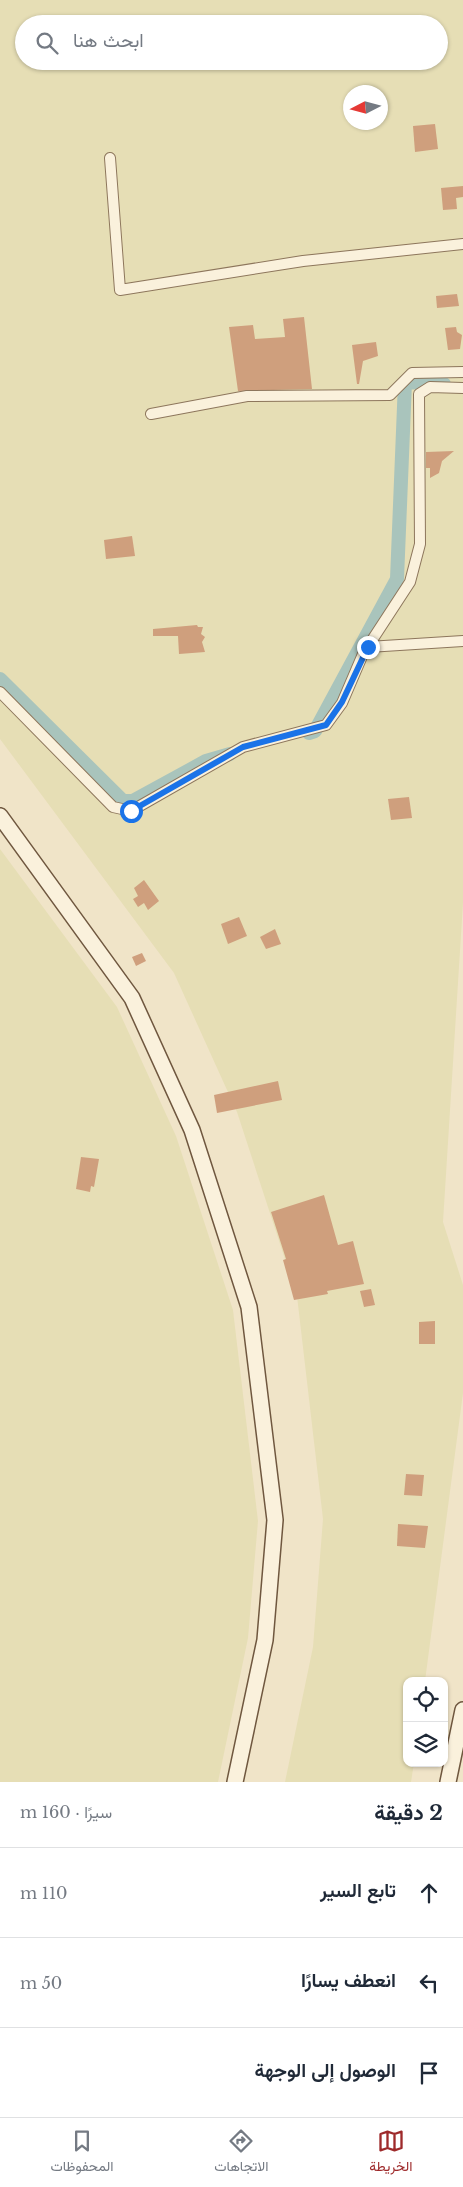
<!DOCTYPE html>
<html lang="ar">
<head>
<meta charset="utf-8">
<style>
	body { margin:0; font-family:"Libre Baskerville",Vazirmatn,serif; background:#f2f2f3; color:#1f2937; direction:rtl }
	.controls { position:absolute; right:15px; bottom:15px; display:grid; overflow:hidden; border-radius:10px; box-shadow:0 1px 4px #0004 }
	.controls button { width:45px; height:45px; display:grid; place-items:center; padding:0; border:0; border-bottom:1px solid #e0e1e3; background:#fff; color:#1f2937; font:25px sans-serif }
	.compass { position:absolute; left:343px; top:85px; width:45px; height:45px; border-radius:50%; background:#fff; box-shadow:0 1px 4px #0004; rotate:264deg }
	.stop { position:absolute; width:15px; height:15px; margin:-11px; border:4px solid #1a73e8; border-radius:50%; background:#fff }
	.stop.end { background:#1a73e8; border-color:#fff; box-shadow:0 1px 5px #0008 }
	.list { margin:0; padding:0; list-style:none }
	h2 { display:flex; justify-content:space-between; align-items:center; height:65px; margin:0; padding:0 20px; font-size:21px }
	h2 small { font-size:16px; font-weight:400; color:#747a83 }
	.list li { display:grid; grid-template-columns:32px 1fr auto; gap:15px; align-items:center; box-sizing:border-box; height:90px; padding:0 20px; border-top:1px solid #e0e1e3 }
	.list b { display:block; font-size:19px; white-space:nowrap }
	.list em { font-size:16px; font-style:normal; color:#747a83 }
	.icon { flex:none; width:28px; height:28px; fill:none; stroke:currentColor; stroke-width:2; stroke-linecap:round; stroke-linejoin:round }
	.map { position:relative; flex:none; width:463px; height:1782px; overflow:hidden; direction:ltr }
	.search { position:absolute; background:#fff; box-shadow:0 1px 4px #0004; left:15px; right:15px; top:15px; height:55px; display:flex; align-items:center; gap:12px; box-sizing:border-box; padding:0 18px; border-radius:28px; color:#747a83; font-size:19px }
	.sheet { height:335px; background:#fff }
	nav { display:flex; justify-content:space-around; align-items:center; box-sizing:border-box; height:70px; border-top:1px solid #e0e1e3; background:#fff; font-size:14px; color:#747a83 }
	nav a { display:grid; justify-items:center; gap:2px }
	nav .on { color:#9e2a2b }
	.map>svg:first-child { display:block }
	.farmland { fill:#e6deb5; fill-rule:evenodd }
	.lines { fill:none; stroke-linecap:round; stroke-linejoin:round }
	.canal { stroke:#a9c4bc; stroke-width:14 }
	.building { fill:#cf9f7d }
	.street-casing { stroke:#8d765c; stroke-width:12 }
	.secondary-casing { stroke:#6f573f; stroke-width:18 }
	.street { stroke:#faf1dc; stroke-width:10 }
	.secondary { stroke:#faf1dc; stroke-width:15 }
	.route { stroke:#1a73e8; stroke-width:6 }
</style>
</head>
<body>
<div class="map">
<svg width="463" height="1782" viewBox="0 0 463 1782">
	<rect width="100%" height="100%" fill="#f0e4c8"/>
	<g class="farmland">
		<path d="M0 0H463V903L443 1222 463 1285V1393L425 1681H407V1763H414L411 1782H285L313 1647 323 1519 297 1296 237 1112 174 973 0 739ZM24 24H439V61H24ZM350 92H380V122H350Z"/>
		<polygon points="0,849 117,1007 176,1136 233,1310 258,1521 248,1638 218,1782 0,1782"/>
	</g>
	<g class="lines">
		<g class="canal">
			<polyline points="0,679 123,801 133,801 206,761 230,754"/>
			<polyline points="309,733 315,731 397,579 405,382 444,384"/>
		</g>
	</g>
	<g class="building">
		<polygon points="435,124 438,149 415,152 413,126"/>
		<polygon points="463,186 463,197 456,198 457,209 443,210 441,188"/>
		<polygon points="457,294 459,306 437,308 436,296"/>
		<polygon points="304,317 312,389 238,391 229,327 253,325 255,339 285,337 283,319"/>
		<polygon points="456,327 457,332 462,335 460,349 448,350 445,328"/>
		<polygon points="376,342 378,356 363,361 359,384 357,384 352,345"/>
		<polygon points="454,451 442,461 439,473 430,478 430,468 426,468 426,452"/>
		<polygon points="132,536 135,556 106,559 104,540"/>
		<polygon points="197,625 198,627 203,627 201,634 205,637 202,642 205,652 179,654 178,636 153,636 153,629"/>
		<polygon points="409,797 412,818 391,820 388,799"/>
		<polygon points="144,880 159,901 148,910 144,903 138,907 133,899 138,896 134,888"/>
		<polygon points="239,917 247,936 228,944 221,924"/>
		<polygon points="275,929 281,944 266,949 260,937"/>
		<polygon points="142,953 146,961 136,966 132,957"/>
		<polygon points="278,1081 282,1100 217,1113 214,1095"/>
		<polygon points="81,1157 99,1159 94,1187 91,1186 90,1192 76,1189"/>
		<polygon points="324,1195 338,1245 353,1241 364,1284 327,1291 328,1294 294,1300 283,1260 286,1259 271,1212"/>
		<polygon points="371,1289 375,1305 364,1307 360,1291"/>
		<polygon points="435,1321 435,1344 419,1344 419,1322"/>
		<polygon points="406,1474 424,1475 422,1496 404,1495"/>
		<polygon points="398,1524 428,1526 425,1548 397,1546"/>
	</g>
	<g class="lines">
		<defs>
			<g id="street">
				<polyline points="110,158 120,290 303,261 463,244"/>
				<polyline points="151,414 247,396 390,395 412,373 463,372"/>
				<polyline points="368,647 463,641"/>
				<polyline points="0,692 113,807 131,811 243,747 326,725 342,703 363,654 410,582 420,544 419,394 430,387 463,388"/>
			</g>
			<g id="secondary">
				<polyline points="0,816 132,998 192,1130 249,1307 275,1520 265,1640 235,1782"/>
				<polyline points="448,1782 463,1710"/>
			</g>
		</defs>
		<use href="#street" class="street-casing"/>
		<use href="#secondary" class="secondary-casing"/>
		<use href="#street" class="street"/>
		<use href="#secondary" class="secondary"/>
	</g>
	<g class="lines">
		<polyline class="route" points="131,811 243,747 326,725 342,702 368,647"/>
	</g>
</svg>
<div class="controls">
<button><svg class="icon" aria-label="locate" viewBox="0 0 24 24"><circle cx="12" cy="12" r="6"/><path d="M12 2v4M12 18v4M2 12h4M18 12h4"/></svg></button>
<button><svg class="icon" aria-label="layers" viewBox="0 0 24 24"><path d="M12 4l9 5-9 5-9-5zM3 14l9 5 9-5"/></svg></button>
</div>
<svg class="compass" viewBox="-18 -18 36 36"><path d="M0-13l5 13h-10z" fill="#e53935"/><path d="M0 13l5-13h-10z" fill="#747a83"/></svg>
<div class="stop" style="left:131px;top:811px"></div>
<div class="stop end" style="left:368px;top:647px"></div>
<div class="search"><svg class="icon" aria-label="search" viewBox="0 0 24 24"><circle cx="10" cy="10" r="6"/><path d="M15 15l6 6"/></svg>ابحث هنا</div>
</div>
<section class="sheet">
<h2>2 دقيقة<small>سيرًا · 160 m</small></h2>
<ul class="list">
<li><svg class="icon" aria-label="ahead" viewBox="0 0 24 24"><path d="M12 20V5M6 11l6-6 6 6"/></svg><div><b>تابع السير</b></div><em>110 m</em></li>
<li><svg class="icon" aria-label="left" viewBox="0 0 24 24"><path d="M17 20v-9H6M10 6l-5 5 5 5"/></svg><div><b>انعطف يسارًا</b></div><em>50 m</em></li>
<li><svg class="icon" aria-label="arrive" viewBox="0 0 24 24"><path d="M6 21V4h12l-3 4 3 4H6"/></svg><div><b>الوصول إلى الوجهة</b></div></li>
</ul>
</section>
<nav>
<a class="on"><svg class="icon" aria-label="map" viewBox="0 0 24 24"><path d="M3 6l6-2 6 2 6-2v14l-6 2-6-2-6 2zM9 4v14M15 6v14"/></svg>الخريطة</a>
<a><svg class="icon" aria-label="directions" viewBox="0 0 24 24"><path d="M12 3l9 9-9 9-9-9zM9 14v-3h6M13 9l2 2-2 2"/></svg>الاتجاهات</a>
<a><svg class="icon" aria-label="saved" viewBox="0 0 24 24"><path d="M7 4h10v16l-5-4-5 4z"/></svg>المحفوظات</a>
</nav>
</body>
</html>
